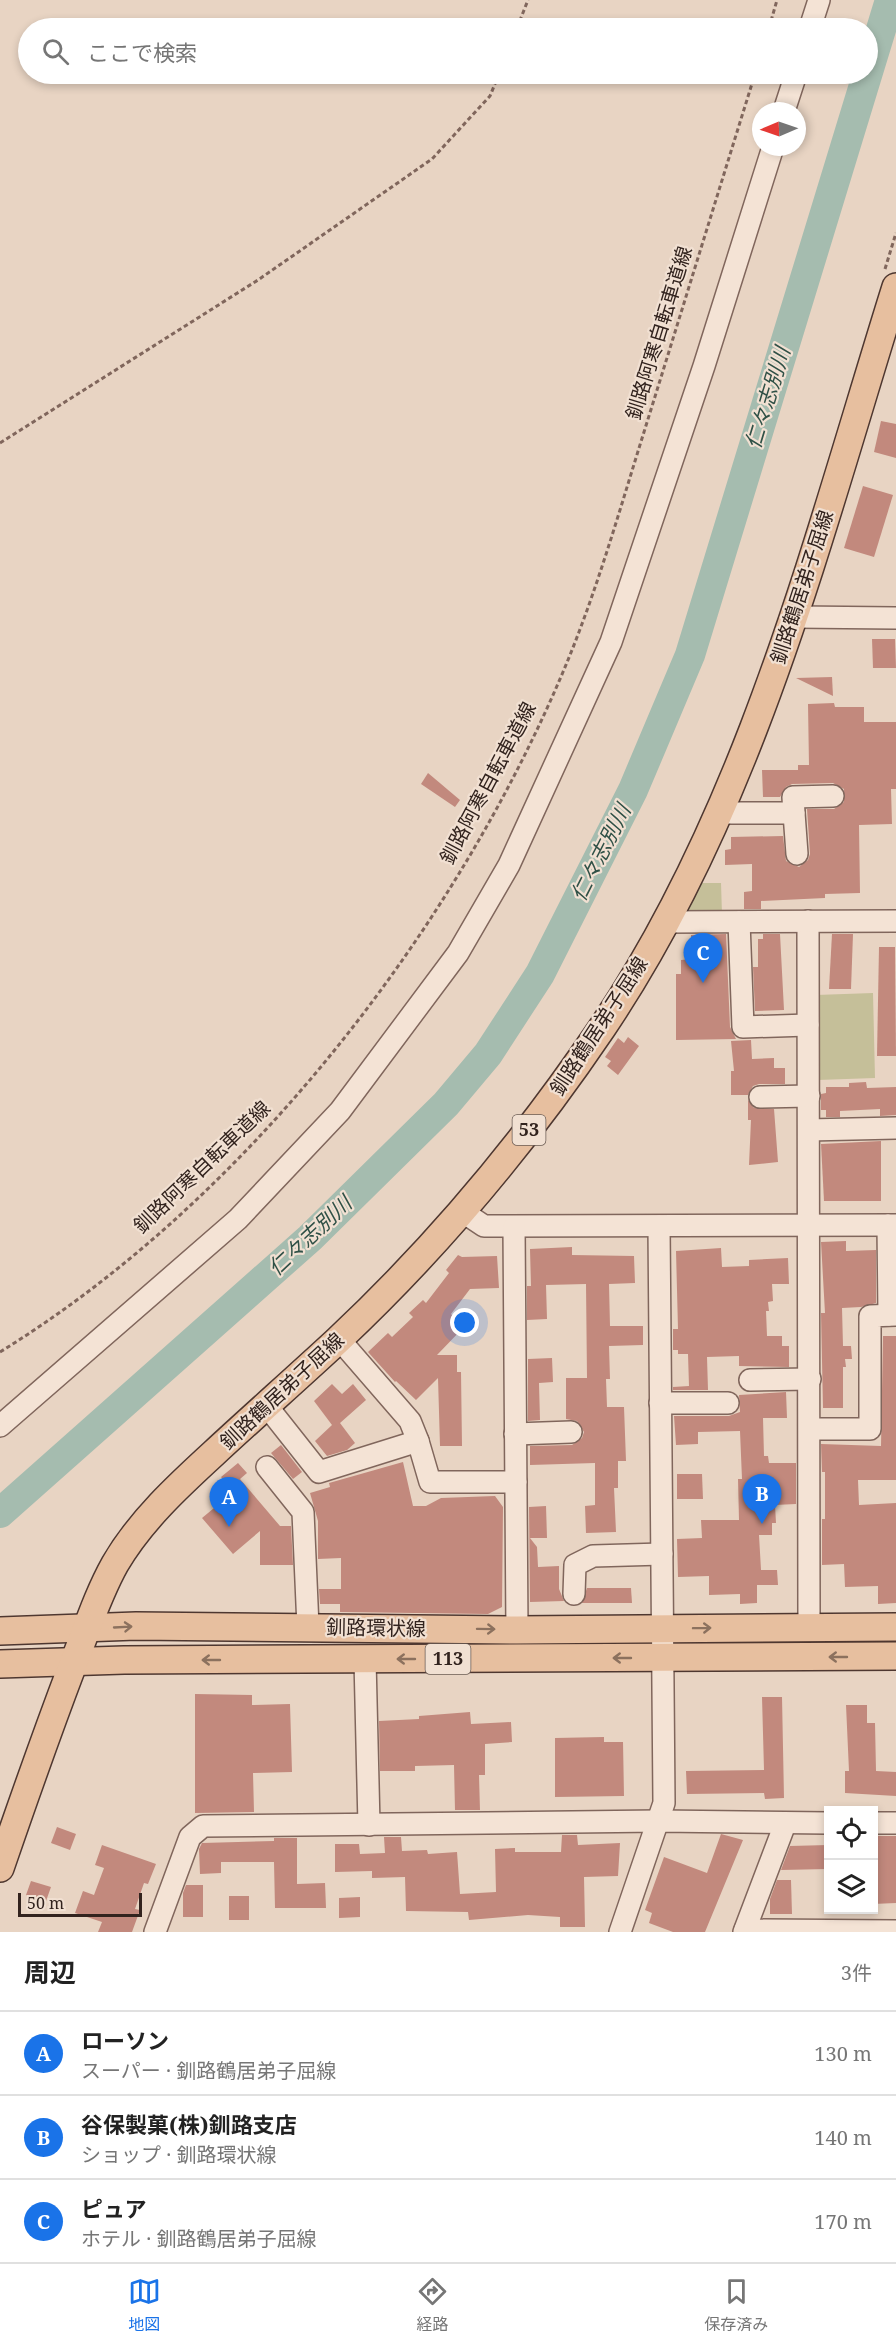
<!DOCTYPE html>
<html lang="ja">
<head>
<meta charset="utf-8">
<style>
	body { margin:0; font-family:"Noto Serif","Noto Sans JP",serif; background:#f2f2f2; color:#222 }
	.controls { position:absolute; right:18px; bottom:18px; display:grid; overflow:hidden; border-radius:0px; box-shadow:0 3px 9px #0003 }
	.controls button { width:54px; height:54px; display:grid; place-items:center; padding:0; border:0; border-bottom:2px solid #e0e0e0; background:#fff; color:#222; font:30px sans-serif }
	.compass { position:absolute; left:752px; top:102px; width:54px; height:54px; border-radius:50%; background:#fff; box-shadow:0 3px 9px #0003; rotate:268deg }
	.scale { position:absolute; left:18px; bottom:15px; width:124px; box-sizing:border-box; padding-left:6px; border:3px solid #32231e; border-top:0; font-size:16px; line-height:21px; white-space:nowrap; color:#32231e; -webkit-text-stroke:4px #f1e0d2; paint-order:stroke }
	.you { position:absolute; left:465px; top:1323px; width:21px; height:21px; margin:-15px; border:4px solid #fff; border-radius:50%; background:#1a73e8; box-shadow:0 0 0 9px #1a73e833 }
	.badge { display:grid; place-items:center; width:39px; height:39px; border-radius:50%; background:#1a73e8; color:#fff; font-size:20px; font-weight:700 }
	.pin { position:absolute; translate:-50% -50px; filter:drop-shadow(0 2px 3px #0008) }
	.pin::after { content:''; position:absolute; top:32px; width:21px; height:18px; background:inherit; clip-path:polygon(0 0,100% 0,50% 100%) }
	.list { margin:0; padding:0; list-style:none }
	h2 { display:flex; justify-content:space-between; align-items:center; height:78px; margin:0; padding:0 24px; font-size:26px }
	h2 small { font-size:20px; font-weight:400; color:#767676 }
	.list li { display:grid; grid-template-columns:39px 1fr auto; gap:18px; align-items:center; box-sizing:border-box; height:84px; padding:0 24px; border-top:2px solid #e0e0e0 }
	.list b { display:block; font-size:22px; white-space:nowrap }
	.list p { margin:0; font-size:20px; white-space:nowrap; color:#767676 }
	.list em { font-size:20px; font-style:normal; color:#767676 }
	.icon { flex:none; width:33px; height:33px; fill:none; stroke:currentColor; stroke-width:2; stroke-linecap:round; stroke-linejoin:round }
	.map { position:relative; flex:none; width:896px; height:1932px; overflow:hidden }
	.search { position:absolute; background:#fff; box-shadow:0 3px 9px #0003; left:18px; right:18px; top:18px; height:66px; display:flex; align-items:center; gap:15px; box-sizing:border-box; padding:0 21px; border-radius:33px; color:#767676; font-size:22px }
	.sheet { height:330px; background:#fff }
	nav { display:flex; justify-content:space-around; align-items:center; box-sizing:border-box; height:84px; border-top:2px solid #e0e0e0; background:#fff; font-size:16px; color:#767676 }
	nav a { display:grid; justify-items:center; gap:3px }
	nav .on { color:#1a73e8 }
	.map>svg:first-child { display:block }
	.green { fill:#c5bf99 }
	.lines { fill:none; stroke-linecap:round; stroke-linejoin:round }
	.river { stroke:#a5bcaf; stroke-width:30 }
	.building { fill:#c2897d }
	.minor-casing { stroke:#80665c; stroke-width:24 }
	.major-casing { stroke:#4e3730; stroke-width:30 }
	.path { stroke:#80665c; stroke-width:3; stroke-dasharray:4.5 3; stroke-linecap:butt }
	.minor { stroke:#f4e3d5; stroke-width:21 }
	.major { stroke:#e7bf9f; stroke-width:27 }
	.oneway { stroke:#8c715e }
	.labels { text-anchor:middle; stroke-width:4.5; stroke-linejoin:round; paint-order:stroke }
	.shield { fill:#f1e0d2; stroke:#6b5c54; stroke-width:1.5 }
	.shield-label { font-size:18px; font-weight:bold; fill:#32231e }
	.street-label { font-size:20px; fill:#32231e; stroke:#f1e0d2 }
	.water-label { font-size:21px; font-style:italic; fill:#2f5046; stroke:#f1e0d2 }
</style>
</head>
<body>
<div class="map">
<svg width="896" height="1932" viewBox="0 0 896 1932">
	<rect width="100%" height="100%" fill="#e8d4c3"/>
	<g class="green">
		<polygon points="696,883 721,883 722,915 679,915"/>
		<polygon points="873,993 875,1078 818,1080 816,995"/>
	</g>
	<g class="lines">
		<polyline class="river" points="0,1513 310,1238 446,1104 488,1054 540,974 633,790 690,655 890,0"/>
	</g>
	<g class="building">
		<polygon points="881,421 896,424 896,458 874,452"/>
		<polygon points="863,486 893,495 874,557 844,548"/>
		<polygon points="872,639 895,639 896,668 873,668"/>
		<polygon points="832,677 833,696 796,678"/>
		<polygon points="834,703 835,707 864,707 864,722 896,722 896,789 891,789 892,824 859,825 860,893 825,894 825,898 761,901 761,909 744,909 744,892 752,891 752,864 725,865 725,850 731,849 731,837 783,836 786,861 799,867 808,860 810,854 807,809 834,809 844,802 844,789 833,783 792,784 786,787 780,797 763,797 762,770 798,770 798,765 809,765 808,704"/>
		<polygon points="428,773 460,800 455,807 421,784"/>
		<polygon points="726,934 730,1027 736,1039 676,1040 676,974 681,974 681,960 691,959 691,935"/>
		<polygon points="763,934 780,934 784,1010 755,1011 753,967 758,967 758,939 763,939"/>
		<polygon points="832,934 853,934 851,989 829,989"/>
		<polygon points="879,947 895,947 896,1056 877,1056"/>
		<polygon points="628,1037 639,1046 618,1075 607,1066 611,1061 605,1057 618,1038 624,1043"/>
		<polygon points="751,1040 752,1059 774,1058 774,1068 785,1068 785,1084 759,1084 753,1086 748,1095 731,1095 731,1071 734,1071 731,1041"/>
		<polygon points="866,1082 867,1088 896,1087 896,1115 880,1116 880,1109 840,1111 840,1117 826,1117 826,1110 821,1110 821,1094 826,1093 826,1087 849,1087 849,1083"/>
		<polygon points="748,1100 754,1108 774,1109 778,1162 749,1165 751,1120 748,1120"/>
		<polygon points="881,1141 881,1201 824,1201 821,1144"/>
		<polygon points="846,1241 846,1251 876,1250 876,1303 861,1307 842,1308 843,1346 851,1346 852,1359 845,1359 846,1367 843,1367 843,1408 823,1408 821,1313 825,1313 821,1242"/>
		<polygon points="572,1247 572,1255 634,1256 635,1283 609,1284 610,1326 643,1326 643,1345 609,1346 610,1379 606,1379 607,1407 624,1407 626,1461 618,1461 618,1488 614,1488 616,1532 586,1533 585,1506 595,1505 595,1463 530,1465 530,1446 572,1445 582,1438 584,1432 577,1421 566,1419 566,1378 587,1378 586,1284 546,1285 547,1319 527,1320 527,1286 531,1286 530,1249"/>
		<polygon points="721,1248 722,1267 749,1266 749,1260 788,1258 789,1284 772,1284 773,1301 768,1302 769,1311 766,1311 767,1336 782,1336 782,1346 789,1346 789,1367 739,1366 739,1356 707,1357 708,1390 673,1390 673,1387 689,1386 688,1354 678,1354 678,1350 673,1350 673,1329 678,1329 676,1251"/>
		<polygon points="458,1255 462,1257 497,1256 499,1288 470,1289 451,1314 464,1327 437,1355 457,1355 457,1372 461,1372 462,1446 440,1446 438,1378 416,1400 396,1381 395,1382 368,1352 388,1333 392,1337 413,1317 409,1313 423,1300 426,1303 449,1273 446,1270"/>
		<polygon points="883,1336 896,1336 896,1480 858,1480 859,1505 896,1503 896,1603 878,1604 878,1586 845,1587 844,1564 822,1565 822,1519 825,1519 825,1472 822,1472 821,1444 881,1446"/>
		<polygon points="552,1358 553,1382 539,1383 540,1420 528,1421 528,1359"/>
		<polygon points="332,1384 342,1394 353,1384 366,1400 340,1423 355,1443 347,1450 327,1456 315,1441 332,1425 314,1401"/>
		<polygon points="786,1392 787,1418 763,1418 764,1456 768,1456 769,1463 796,1463 796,1504 775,1505 776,1523 772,1523 772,1535 759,1535 761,1570 777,1570 778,1585 757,1585 757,1603 740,1604 740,1594 709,1595 709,1576 678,1577 677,1539 702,1538 701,1520 739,1520 738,1479 742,1479 740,1431 698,1432 698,1444 676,1445 674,1416 729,1416 740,1412 739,1395"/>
		<polygon points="281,1445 302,1472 293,1479 271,1453"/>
		<polygon points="403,1462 413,1506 426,1506 441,1498 495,1496 503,1507 502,1607 488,1614 340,1612 340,1604 320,1604 319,1589 341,1589 341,1558 318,1559 318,1521 310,1493 330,1487 329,1483"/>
		<polygon points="238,1463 247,1473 240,1479 280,1526 291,1526 293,1565 260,1565 260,1531 233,1554 202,1518 231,1494 223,1484 225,1482 221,1477"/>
		<polygon points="677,1474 702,1474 703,1499 677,1499"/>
		<polygon points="546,1506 547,1538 530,1538 537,1547 538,1567 559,1566 559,1589 564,1601 530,1602 529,1507"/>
		<polygon points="587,1588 631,1588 632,1603 582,1603"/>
		<polygon points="195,1694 252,1695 252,1705 290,1704 292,1772 253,1773 254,1812 195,1813"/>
		<polygon points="762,1697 782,1697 784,1798 765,1799 764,1793 687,1794 686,1771 764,1770"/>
		<polygon points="846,1705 867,1705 867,1723 875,1723 876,1771 896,1772 896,1796 845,1793 845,1771 849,1771"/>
		<polygon points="470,1712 471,1724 511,1722 512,1742 485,1744 485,1775 479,1775 480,1810 455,1810 454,1765 415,1766 415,1771 380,1771 379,1721 419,1719 419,1716"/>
		<polygon points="604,1737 604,1742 623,1742 624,1796 555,1797 555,1738"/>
		<polygon points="57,1827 76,1834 70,1850 51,1843"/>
		<polygon points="721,1834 743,1840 705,1932 673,1932 649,1923 652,1913 645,1910 664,1857 707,1873"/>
		<polygon points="562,1835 577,1835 578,1845 620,1843 618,1876 584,1877 585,1927 560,1927 560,1917 528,1915 469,1920 468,1912 406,1911 405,1877 372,1878 372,1871 335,1872 335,1844 359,1844 360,1854 385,1853 384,1837 401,1837 402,1851 427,1850 428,1854 457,1852 460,1894 496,1892 495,1849 515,1848 515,1852 561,1852"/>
		<polygon points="873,1836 896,1836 896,1903 873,1904"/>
		<polygon points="274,1838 297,1838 297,1884 325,1883 326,1908 275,1908 274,1862 221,1862 221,1873 200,1874 199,1849 202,1843 274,1841"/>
		<polygon points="102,1845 156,1864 148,1884 144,1883 135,1909 140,1910 132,1932 98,1932 102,1922 75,1913 83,1891 94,1895 104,1868 95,1865"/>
		<polygon points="828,1845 828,1869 781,1870 790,1846"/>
		<polygon points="777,1880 791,1880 792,1914 770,1914 770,1899"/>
		<polygon points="31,1881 51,1887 46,1901 26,1895"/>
		<polygon points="186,1885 203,1885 203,1917 183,1917 183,1893"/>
		<rect x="229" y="1896" width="20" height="24"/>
		<polygon points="360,1897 360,1917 339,1918 339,1898"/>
	</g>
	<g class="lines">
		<defs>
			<g id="minor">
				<polyline points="810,28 819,0"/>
				<polyline points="784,111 796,74"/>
				<polyline points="795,617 896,618"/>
				<polyline points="717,813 794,813 793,797 833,796"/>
				<polyline points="794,813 797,854"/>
				<polyline points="808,921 809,1626"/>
				<polyline points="666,922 896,921"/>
				<polyline points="739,922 743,1027 808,1025"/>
				<polyline points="760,1097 809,1096"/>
				<polyline points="809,1130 896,1128"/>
				<polyline points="463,1212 484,1226 896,1225"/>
				<polyline points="888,1225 889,1315"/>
				<polyline points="514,1227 517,1630"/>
				<polyline points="750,1380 810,1379"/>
				<polyline points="660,1403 728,1403"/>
				<polyline points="266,1405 319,1472 418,1441 410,1421 339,1339"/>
				<polyline points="0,1426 238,1219 340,1111 458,953 509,865 611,642 704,366 773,147"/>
				<polyline points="810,1429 870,1429 870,1316 896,1315"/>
				<polyline points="515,1434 571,1432"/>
				<polyline points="418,1441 430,1482 516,1482"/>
				<polyline points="267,1467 303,1512 308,1627"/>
				<polyline points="574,1594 575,1565 593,1556 662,1554"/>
				<polyline points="365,1660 369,1825"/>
				<polyline points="874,1823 896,1823"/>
				<polyline points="745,1930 896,1931"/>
				<polyline points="155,1932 190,1837 203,1826 659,1821 828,1823"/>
				<polyline points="620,1932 664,1803 659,1226"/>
				<polyline points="744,1932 785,1824"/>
			</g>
			<g id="major">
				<polyline points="0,1631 136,1626 517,1630 896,1627"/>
				<polyline points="0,1664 124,1660 896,1656"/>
				<path d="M0 1868C23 1801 47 1733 72 1667 86 1632 97 1596 115 1564 140 1521 178 1486 214 1453 255 1415 297 1378 338 1340 438 1246 525 1142 602 1028 752 806 817 539 896 287"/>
			</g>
		</defs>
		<use href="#minor" class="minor-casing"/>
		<use href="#major" class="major-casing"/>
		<g class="path">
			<polyline points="517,28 528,0"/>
			<polyline points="769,28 777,0"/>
			<polyline points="885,269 896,233"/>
			<polyline points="0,443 258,280 432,159 490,96 499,74"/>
			<path d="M0 1352C245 1201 452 934 563 672 596 594 619 512 644 432 681 313 718 193 755 74"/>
		</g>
		<use href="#minor" class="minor"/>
		<use href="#major" class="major"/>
	</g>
	<defs><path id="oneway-shaft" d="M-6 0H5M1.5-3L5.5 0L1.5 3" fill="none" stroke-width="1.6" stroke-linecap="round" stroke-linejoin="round" transform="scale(1.5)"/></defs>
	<g class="oneway">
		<use href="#oneway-shaft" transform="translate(123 1627) rotate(-3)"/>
		<use href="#oneway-shaft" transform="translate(702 1628) rotate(-1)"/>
		<use href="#oneway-shaft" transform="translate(486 1629) rotate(1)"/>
		<use href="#oneway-shaft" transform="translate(838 1657) rotate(180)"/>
		<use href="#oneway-shaft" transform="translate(622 1658) rotate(180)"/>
		<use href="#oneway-shaft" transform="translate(406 1659) rotate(180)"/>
		<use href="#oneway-shaft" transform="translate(211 1660) rotate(180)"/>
	</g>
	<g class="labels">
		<g class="shield">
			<rect x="512.5" y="1115" width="33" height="30" rx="4.5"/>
			<rect x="425.5" y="1644" width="45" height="30" rx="4.5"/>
		</g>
		<g class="shield-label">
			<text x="529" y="1136">53</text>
			<text x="448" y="1665">113</text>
		</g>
		<g class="street-label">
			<text transform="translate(659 333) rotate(-73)" y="7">釧路阿寒自転車道線</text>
			<text transform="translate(802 587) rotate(-72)" y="7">釧路鶴居弟子屈線</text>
			<text transform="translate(488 783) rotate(-62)" y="7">釧路阿寒自転車道線</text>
			<text transform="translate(599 1026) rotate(-57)" y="7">釧路鶴居弟子屈線</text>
			<text transform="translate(202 1167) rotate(-44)" y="7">釧路阿寒自転車道線</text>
			<text transform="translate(282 1391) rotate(-43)" y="7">釧路鶴居弟子屈線</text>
			<text transform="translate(376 1628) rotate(1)" y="7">釧路環状線</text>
		</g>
		<g class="water-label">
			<text transform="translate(768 398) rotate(-73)" y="7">仁々志別川</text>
			<text transform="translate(601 853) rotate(-63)" y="7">仁々志別川</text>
			<text transform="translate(310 1236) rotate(-43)" y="7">仁々志別川</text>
		</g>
	</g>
</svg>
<div class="controls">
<button><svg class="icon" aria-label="locate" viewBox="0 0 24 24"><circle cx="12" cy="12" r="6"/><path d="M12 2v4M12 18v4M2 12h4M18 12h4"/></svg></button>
<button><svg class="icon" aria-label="layers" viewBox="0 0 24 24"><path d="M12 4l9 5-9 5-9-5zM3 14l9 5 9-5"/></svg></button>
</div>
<svg class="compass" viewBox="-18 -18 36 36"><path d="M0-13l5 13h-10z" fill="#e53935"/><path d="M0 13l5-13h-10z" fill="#767676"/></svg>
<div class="scale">50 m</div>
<div class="you"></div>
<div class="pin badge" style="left:229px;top:1527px">A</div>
<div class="pin badge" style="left:762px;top:1524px">B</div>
<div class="pin badge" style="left:703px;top:983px">C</div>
<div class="search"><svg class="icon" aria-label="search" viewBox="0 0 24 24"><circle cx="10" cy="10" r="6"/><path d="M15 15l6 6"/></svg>ここで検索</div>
</div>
<section class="sheet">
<h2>周辺<small>3件</small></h2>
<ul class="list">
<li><span class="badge">A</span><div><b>ローソン</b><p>スーパー · 釧路鶴居弟子屈線</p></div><em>130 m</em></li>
<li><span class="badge">B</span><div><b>谷保製菓(株)釧路支店</b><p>ショップ · 釧路環状線</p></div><em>140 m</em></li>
<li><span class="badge">C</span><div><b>ピュア</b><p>ホテル · 釧路鶴居弟子屈線</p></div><em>170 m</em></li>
</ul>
</section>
<nav>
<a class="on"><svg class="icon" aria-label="map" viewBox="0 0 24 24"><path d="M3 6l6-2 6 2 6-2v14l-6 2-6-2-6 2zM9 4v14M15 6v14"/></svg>地図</a>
<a><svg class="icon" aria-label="directions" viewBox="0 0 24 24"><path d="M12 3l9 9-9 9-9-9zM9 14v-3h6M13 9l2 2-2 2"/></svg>経路</a>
<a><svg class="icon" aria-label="saved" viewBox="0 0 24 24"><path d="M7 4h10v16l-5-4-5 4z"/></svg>保存済み</a>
</nav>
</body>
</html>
